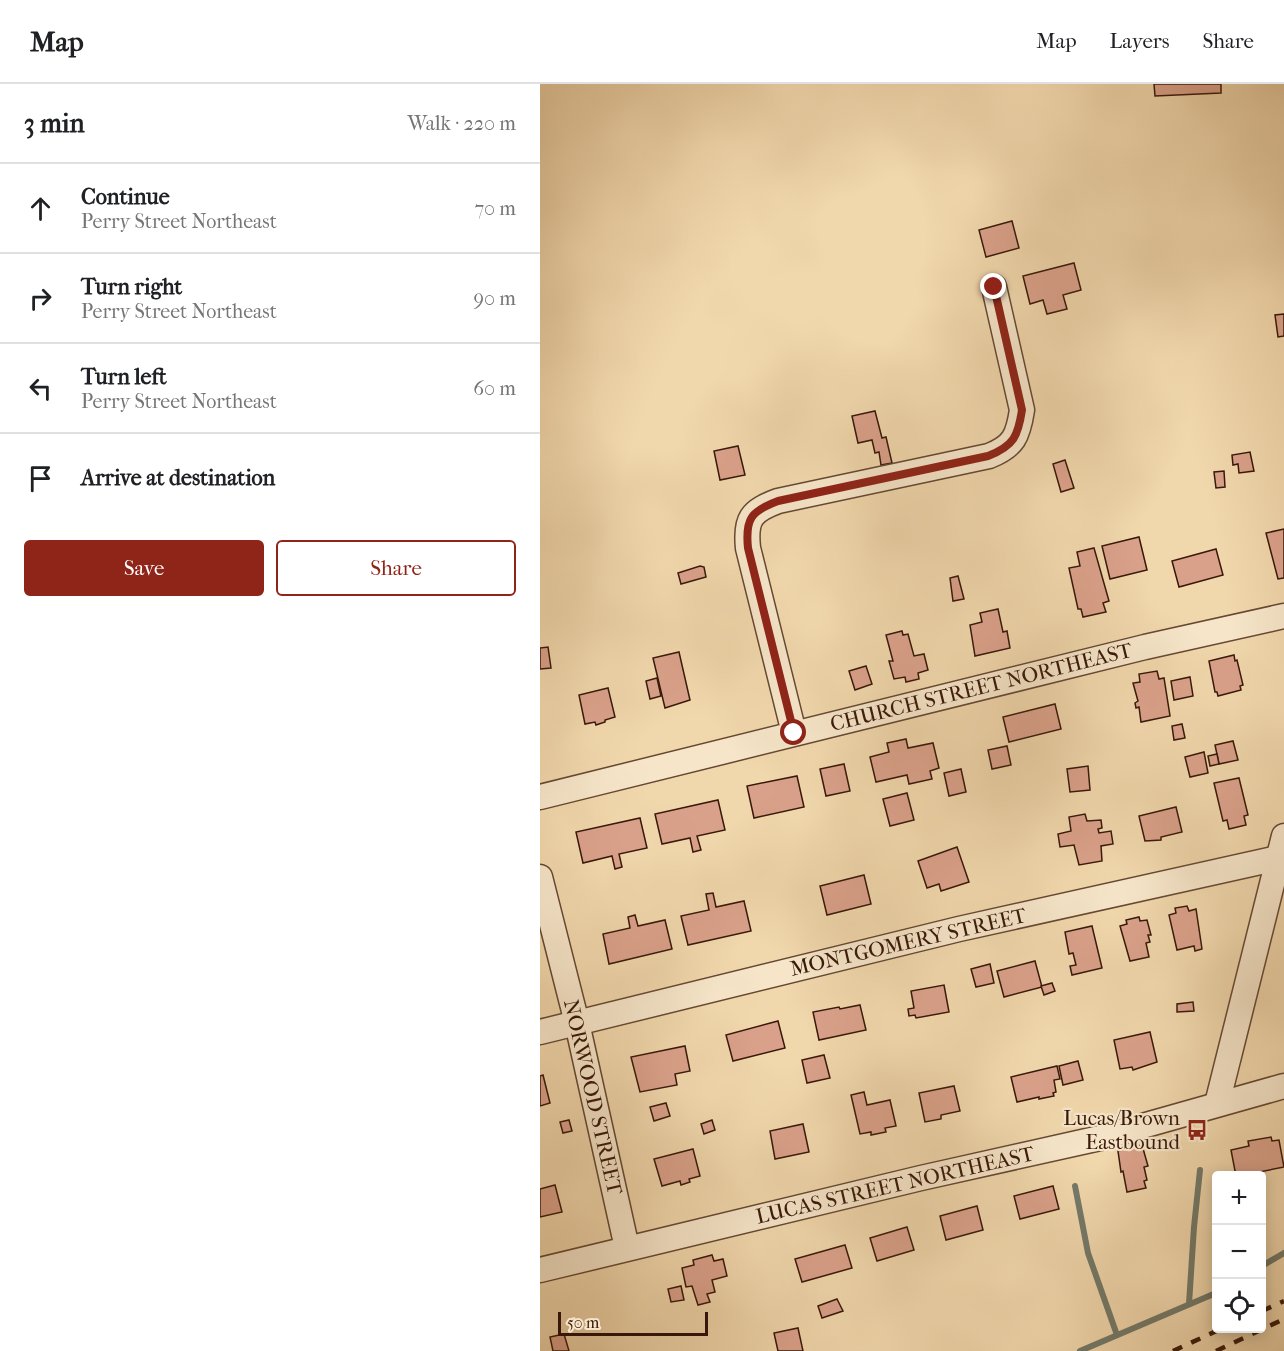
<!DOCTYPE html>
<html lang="en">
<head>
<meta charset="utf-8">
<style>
	body { margin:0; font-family:"IM FELL French Canon",serif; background:#f2f2f2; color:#202124 }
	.controls { position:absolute; right:18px; bottom:18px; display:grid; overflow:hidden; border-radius:6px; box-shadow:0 3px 15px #0003 }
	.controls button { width:54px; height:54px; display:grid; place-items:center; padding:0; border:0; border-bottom:2px solid #e0e0e0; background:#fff; color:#202124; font:30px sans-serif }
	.scale { position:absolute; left:18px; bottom:15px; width:150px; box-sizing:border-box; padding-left:6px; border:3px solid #38180a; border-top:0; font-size:16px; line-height:21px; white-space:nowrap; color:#38180a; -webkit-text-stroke:4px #f6e5c9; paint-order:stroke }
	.stop { position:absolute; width:18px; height:18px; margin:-14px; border:4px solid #8f2418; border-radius:50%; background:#fff }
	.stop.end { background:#8f2418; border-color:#fff; box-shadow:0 2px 6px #0008 }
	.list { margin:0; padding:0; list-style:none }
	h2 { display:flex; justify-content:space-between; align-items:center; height:78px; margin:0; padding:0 24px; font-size:26px }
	h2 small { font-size:20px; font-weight:400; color:#757577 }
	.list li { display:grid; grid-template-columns:39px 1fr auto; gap:18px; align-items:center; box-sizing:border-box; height:90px; padding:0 24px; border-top:2px solid #e0e0e0 }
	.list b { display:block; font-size:22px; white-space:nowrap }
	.list p { margin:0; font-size:20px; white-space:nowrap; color:#757577 }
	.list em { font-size:20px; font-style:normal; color:#757577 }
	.actions { display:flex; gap:12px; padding:18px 24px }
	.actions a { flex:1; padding:14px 0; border:2px solid #8f2418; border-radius:6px; text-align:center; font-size:21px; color:#8f2418 }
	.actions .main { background:#8f2418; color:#fff }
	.icon { flex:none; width:33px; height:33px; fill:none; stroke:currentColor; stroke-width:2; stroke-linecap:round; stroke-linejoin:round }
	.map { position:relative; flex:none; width:744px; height:1267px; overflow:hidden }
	header { display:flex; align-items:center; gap:36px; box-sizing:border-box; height:84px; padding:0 30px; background:#fff; border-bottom:2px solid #e0e0e0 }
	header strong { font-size:28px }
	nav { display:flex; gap:33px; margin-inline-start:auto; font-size:21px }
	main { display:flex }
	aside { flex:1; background:#fff }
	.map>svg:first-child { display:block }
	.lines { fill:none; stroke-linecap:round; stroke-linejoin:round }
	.stream { stroke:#737969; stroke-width:6 }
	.building { fill:#daa18a; stroke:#38180a; stroke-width:1.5 }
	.minor-casing { stroke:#664832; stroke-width:27 }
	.minor { stroke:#f6e5c9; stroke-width:24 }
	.rail { stroke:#38180a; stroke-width:4.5; stroke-dasharray:10 10; stroke-linecap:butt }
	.route { stroke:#8f2418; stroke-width:8 }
	.labels { text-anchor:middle; stroke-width:4.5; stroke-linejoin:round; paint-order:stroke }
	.street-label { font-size:21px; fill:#38180a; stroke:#f6e5c9 }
	.poi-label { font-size:21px; fill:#38180a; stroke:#f6e5c9; text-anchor:end }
</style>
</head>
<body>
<header>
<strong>Map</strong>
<nav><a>Map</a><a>Layers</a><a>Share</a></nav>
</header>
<main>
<aside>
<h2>3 min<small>Walk · 220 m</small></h2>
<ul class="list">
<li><svg class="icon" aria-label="ahead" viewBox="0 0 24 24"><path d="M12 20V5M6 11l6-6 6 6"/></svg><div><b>Continue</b><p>Perry Street Northeast</p></div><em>70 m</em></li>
<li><svg class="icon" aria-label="right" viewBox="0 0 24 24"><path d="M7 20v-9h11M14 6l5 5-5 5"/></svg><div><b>Turn right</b><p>Perry Street Northeast</p></div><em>90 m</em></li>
<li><svg class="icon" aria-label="left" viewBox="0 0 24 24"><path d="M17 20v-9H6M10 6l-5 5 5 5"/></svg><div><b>Turn left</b><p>Perry Street Northeast</p></div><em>60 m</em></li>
<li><svg class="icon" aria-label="arrive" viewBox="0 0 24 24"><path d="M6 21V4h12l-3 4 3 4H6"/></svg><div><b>Arrive at destination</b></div></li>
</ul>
<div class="actions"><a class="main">Save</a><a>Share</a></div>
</aside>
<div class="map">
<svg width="744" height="1267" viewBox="0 0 744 1267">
	<rect width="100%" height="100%" fill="#f1d7ac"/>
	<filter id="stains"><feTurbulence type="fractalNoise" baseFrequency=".00333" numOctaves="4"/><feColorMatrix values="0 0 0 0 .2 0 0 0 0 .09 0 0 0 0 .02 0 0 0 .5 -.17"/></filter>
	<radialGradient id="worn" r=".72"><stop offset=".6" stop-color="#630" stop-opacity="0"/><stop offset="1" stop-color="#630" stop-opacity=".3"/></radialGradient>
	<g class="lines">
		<g class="stream">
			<polyline points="535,1102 548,1169 577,1251"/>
			<polyline points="722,1182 744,1169"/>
			<polyline points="649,1220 654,1143 660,1086"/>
			<polyline points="540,1267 676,1209"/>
		</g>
	</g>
	<g class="building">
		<polygon points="614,0 681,0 681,9 615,12"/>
		<polygon points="472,137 479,164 446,173 439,146"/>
		<polygon points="534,179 541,206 523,211 527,225 507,230 503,216 490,220 483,192"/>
		<polygon points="744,230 744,252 738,253 735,231"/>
		<polygon points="335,327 342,354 346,353 352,379 341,381 339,368 335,369 332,356 318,359 312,332"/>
		<polygon points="198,362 205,391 180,396 174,367"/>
		<polygon points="710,368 714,387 699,389 698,380 693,381 692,371"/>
		<polygon points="525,376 534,404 521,408 513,380"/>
		<polygon points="684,387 685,403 676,404 674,388"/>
		<polygon points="744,445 744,494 738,495 726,449"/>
		<polygon points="599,453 607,486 570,495 562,462"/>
		<polygon points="554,464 569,517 563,519 566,528 543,533 541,525 538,525 529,484 540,482 537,468"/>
		<polygon points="676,465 683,491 639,503 632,477"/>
		<polygon points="160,482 164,483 166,493 141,500 138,489"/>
		<polygon points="418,492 424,515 413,517 410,494"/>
		<polygon points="458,525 463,548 467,547 470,564 435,572 430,541 442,538 440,529"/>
		<polygon points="362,547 363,551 368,550 374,572 384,570 388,586 378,589 379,595 366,598 365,593 354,595 349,577 353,577 346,551"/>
		<polygon points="8,563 11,584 0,585 0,564"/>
		<polygon points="139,568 150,616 125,624 113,574"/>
		<polygon points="694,571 695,577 697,576 703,601 700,602 701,606 678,612 677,608 675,608 669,577"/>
		<polygon points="326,582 332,600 315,606 309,587"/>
		<polygon points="617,587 619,595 624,594 630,632 601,638 599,623 596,624 595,619 598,617 593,599 600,598 599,590"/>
		<polygon points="650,593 653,612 634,616 631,597"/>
		<polygon points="117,594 121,612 110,615 106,597"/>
		<polygon points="68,604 75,633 65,636 65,638 56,641 55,638 45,640 39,611"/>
		<polygon points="515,620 521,645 469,658 463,633"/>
		<polygon points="642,640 645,654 634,656 632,642"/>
		<polygon points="366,655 368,664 393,659 399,684 390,687 392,695 369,700 367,691 336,698 330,673 349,668 347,659"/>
		<polygon points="693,657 698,676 679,680 675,661"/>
		<polygon points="467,662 471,681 452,685 448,666"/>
		<polygon points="664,668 668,689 650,693 645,673"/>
		<polygon points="677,670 679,680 670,682 668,672"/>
		<polygon points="304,680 310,707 286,712 280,685"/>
		<polygon points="548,682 550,706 530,708 527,685"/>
		<polygon points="421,685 426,708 409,712 404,689"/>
		<polygon points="257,692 264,723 214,734 207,702"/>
		<polygon points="699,694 708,731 704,732 706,741 689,745 687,736 683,737 674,699"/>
		<polygon points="367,709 374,736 350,742 343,715"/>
		<polygon points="178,716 185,746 157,752 161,766 153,768 150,754 122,760 115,730"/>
		<polygon points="636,723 642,748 621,753 621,756 605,757 599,732"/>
		<polygon points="545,730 547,737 561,736 562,744 558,745 559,749 571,747 573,760 561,762 562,777 539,781 534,761 520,763 518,750 531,747 529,733"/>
		<polygon points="100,734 107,764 79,770 82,783 75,785 72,772 43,779 36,748"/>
		<polygon points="417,763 429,798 401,807 399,800 387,804 378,777"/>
		<polygon points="324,791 331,820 287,831 280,802"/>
		<polygon points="173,809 176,823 204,817 211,847 148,861 141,832 169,826 166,810"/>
		<polygon points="647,822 649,827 656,825 662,865 655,867 654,862 637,866 629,831 636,829 635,824"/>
		<polygon points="95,831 98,842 125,836 132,865 69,880 63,850 90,844 88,833"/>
		<polygon points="599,833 600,837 607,836 611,851 608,851 610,858 606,859 609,873 590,877 580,842 587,840 586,836"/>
		<polygon points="552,842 562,884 532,891 530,882 536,881 533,869 529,870 525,848"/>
		<polygon points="495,877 502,903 464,913 457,887"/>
		<polygon points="450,880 454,899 436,903 431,885"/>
		<polygon points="512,899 515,907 504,911 501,902"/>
		<polygon points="404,901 409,928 376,934 375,931 369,932 368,925 374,924 371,907"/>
		<polygon points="653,918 654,927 637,928 637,920"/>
		<polygon points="320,921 326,946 279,956 273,928 299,923 300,925"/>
		<polygon points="238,937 245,964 193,977 186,951"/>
		<polygon points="610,948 617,978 593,986 592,983 580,985 574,956"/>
		<polygon points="145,962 150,987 135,990 137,1001 100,1008 91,973"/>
		<polygon points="284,971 290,994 267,999 262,976"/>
		<polygon points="538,977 543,996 523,1001 519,982"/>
		<polygon points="517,982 520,995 514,996 516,1008 513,1009 514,1012 499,1015 499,1013 477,1018 471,993"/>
		<polygon points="3,991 10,1019 0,1022 0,992"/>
		<polygon points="414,1002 420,1027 401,1031 401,1035 385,1038 379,1009"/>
		<polygon points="324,1008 327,1021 350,1016 356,1042 345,1044 346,1048 331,1051 331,1048 320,1050 311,1011"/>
		<polygon points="126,1019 130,1032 114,1037 110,1023"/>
		<polygon points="29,1036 32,1047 23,1049 20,1038"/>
		<polygon points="172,1036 175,1046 164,1050 161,1040"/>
		<polygon points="263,1040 269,1068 235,1075 230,1047"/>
		<polygon points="731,1053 732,1057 739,1056 744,1083 714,1089 715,1092 696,1092 691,1066 709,1062 708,1057"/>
		<polygon points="602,1061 608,1082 604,1083 607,1096 604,1097 606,1104 587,1108 583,1087 581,1088 578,1067"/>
		<polygon points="153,1065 160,1092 149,1095 150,1098 141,1101 140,1097 122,1102 114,1075"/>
		<polygon points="15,1101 22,1128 0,1133 0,1105"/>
		<polygon points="513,1102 519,1125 480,1135 474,1112"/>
		<polygon points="437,1122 443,1146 406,1156 400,1132"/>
		<polygon points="367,1143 374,1166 337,1177 330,1154"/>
		<polygon points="305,1161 312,1184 262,1198 255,1175"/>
		<polygon points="172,1171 174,1177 183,1175 187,1192 172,1196 175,1208 167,1210 170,1218 158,1221 152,1202 146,1203 142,1184 154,1181 153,1176"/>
		<polygon points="141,1202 144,1216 131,1218 128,1205"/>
		<polygon points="297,1215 303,1227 282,1234 278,1222"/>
		<polygon points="258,1244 263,1267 238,1267 234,1249"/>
		<polygon points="24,1250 29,1267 13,1267 10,1253"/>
	</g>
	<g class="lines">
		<defs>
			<g id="minor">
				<path d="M254 649 208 464C205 435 211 427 238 417L449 372C474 362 478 352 482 326L454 203"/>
				<polyline points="0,713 605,563 744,532"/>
				<polyline points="0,793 37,939 87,1164"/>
				<polyline points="0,948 419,845 738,774"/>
				<polyline points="677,1020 744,752"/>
				<polyline points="0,1186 381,1094 560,1054 744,1002"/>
			</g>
		</defs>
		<use href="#minor" class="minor-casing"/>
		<use href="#minor" class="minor"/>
		<g class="rail">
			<polyline points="722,1227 744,1217"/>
			<polyline points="633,1267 683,1244"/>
			<polyline points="676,1267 744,1235"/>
		</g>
	</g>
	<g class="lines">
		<path class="route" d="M254 649 208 464C205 435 211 427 238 417L448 372C474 362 478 352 482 326L454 203"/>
	</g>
	<defs>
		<symbol id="bus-bare" viewBox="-9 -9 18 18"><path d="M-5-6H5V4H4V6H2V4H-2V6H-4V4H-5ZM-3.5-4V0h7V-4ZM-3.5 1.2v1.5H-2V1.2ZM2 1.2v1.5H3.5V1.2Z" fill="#8f2418" stroke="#f6e5c9" stroke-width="2.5" paint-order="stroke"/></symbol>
	</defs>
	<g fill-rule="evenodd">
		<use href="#bus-bare" x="642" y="1031" width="30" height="30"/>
	</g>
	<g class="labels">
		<g class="street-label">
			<text transform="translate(441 603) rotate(-14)" y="7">CHURCH STREET NORTHEAST</text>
			<text transform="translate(368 858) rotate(-13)" y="7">MONTGOMERY STREET</text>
			<text transform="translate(53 1013) rotate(77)" y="7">NORWOOD STREET</text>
			<text transform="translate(355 1101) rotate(-13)" y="7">LUCAS STREET NORTHEAST</text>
		</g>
		<g class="poi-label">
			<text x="640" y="1041">Lucas/Brown<tspan x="640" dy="24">Eastbound</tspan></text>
		</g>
	</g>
	<rect width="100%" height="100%" filter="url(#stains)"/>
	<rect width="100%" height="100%" fill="url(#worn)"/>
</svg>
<div class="controls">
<button>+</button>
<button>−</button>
<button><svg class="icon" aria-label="locate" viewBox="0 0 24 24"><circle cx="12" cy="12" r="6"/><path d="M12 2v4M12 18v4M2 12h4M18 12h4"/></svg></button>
</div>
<div class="scale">50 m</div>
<div class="stop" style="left:254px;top:649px"></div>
<div class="stop end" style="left:454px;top:203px"></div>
</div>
</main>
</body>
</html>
